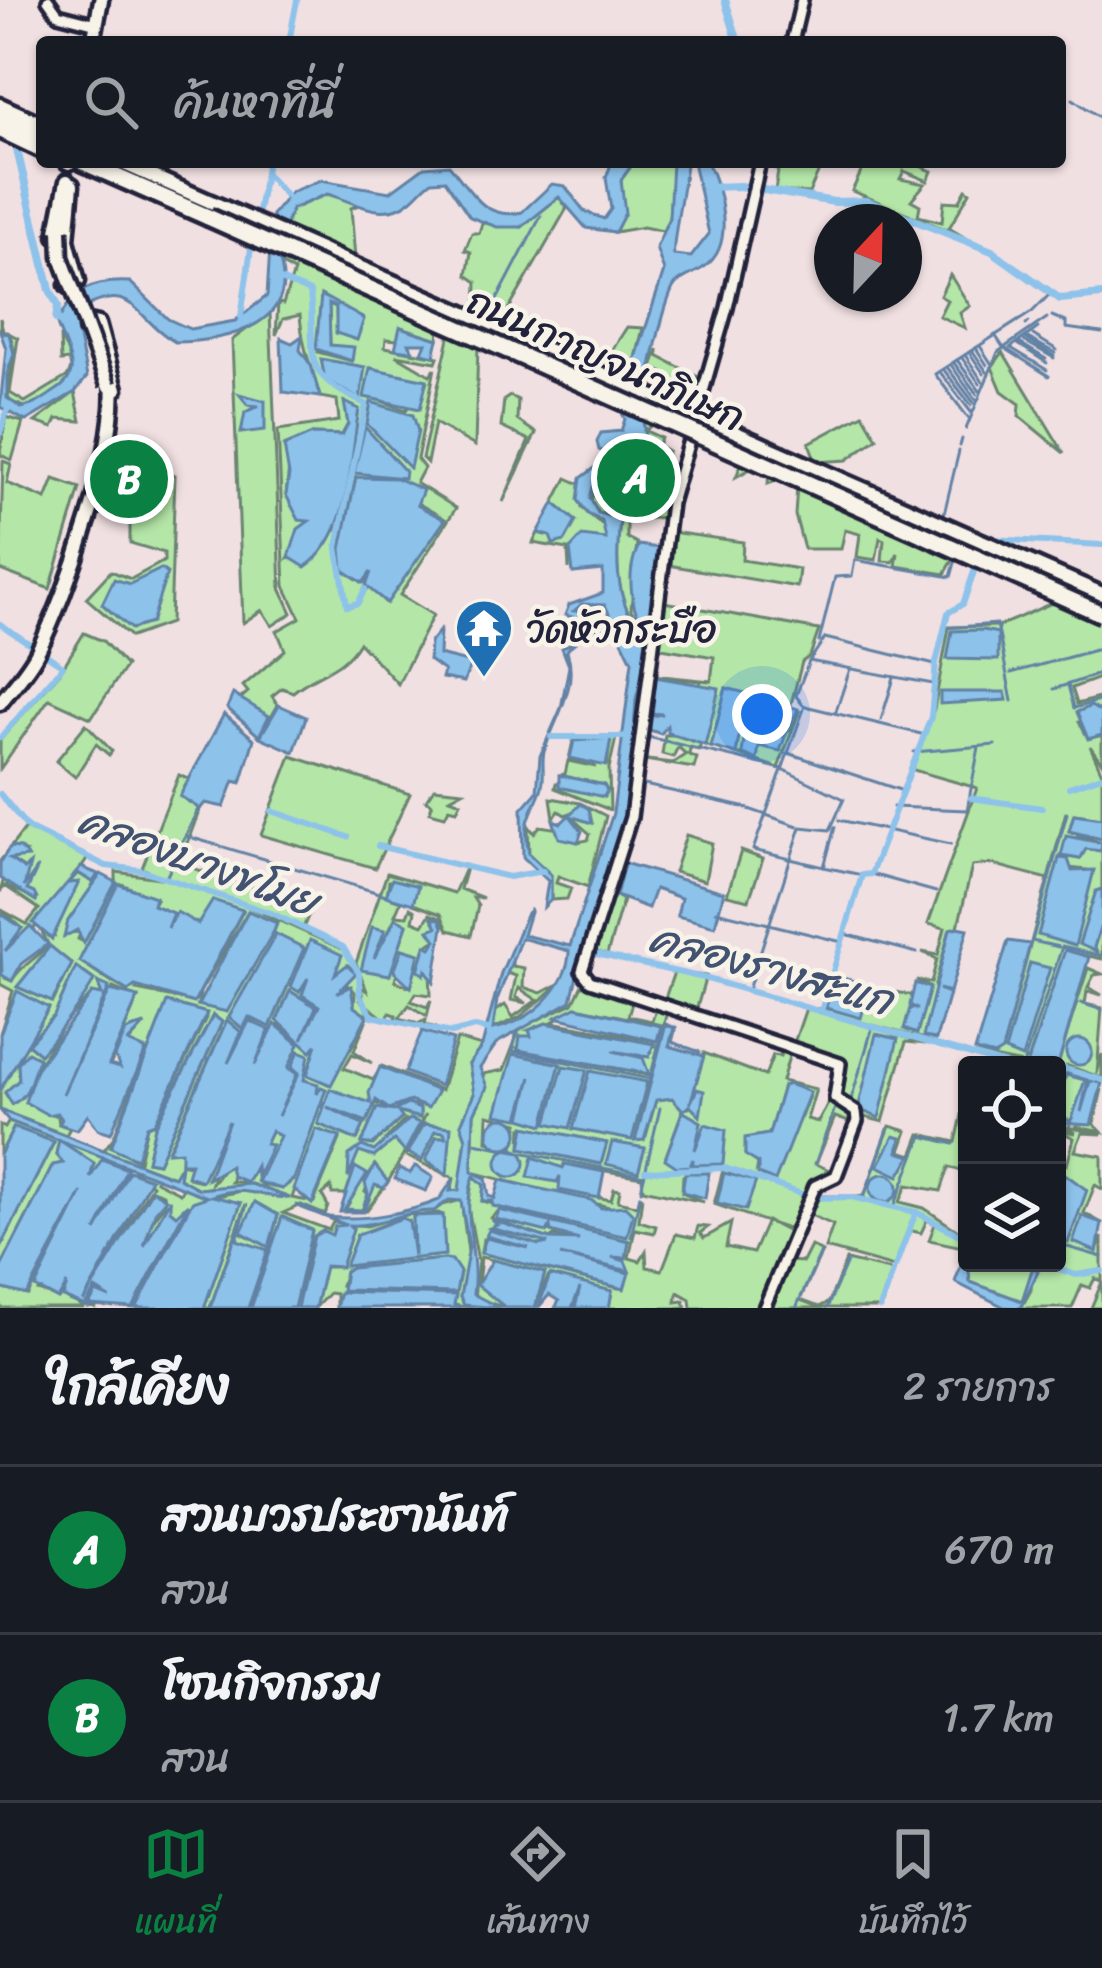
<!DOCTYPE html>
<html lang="th">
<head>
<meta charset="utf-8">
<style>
	body { margin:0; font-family:Sriracha,"Playpen Sans Thai",sans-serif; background:#242831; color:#f1f3f6 }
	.controls { position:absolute; right:36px; bottom:36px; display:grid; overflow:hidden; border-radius:12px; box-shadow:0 3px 9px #0004 }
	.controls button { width:108px; height:108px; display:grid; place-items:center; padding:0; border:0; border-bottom:3px solid #363941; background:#171b24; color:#f1f3f6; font:60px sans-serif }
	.compass { position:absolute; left:814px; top:204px; width:108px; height:108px; border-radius:50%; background:#171b24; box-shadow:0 3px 9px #0004; rotate:22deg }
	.you { position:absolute; left:762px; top:714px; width:42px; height:42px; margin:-30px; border:9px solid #fff; border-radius:50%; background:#1a73e8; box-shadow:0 0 0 18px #1a73e833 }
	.badge { display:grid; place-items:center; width:78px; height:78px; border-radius:50%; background:#0b8043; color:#fff; font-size:39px; font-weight:700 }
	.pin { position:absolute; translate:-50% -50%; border:6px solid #fff; box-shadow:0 3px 12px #0006 }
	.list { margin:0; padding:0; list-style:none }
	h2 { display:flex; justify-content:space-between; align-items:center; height:156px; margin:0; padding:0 48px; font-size:51px }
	h2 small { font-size:39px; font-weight:400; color:#9ea1a6 }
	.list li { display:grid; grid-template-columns:78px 1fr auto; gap:36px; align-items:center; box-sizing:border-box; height:168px; padding:0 48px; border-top:3px solid #363941 }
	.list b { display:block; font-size:45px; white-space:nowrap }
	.list p { margin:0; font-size:39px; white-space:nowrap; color:#9ea1a6 }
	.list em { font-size:39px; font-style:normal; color:#9ea1a6 }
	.icon { flex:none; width:66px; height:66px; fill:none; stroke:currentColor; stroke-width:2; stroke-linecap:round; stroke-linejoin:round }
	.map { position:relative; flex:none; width:1102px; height:1308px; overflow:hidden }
	.search { position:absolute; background:#171b24; box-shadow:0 3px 9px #0004; left:36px; right:36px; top:36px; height:132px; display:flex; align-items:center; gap:30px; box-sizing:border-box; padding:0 42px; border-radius:12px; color:#9ea1a6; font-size:45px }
	.sheet { height:492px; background:#171b24 }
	nav { display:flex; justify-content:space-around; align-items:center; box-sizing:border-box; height:168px; border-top:3px solid #363941; background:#171b24; font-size:33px; color:#9ea1a6 }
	nav a { display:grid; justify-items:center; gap:6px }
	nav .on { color:#0b8043 }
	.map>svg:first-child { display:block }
	.green { fill:#b4e6a7; stroke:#6b8471; stroke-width:3; fill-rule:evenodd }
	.water { fill:#8dc2eb; stroke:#6282a5; stroke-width:3; fill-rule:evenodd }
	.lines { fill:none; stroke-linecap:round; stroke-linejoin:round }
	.stream { stroke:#6282a5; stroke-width:3 }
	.canal { stroke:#8dc2eb; stroke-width:6 }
	.river { stroke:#8dc2eb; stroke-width:8 }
	.minor-casing { stroke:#22223b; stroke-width:18 }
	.major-casing { stroke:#22223b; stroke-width:21 }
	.highway-casing { stroke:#22223b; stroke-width:24 }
	.minor { stroke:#f7f3e8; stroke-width:9 }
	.major { stroke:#f7f3e8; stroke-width:12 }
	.highway { stroke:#f7f3e8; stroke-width:15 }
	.major-bridge-casing { stroke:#22223b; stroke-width:21; stroke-linecap:butt }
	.highway-bridge-casing { stroke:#22223b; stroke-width:24; stroke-linecap:butt }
	.major-bridge { stroke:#f7f3e8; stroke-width:12 }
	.highway-bridge { stroke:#f7f3e8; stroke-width:15 }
	.labels { text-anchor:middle; stroke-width:9; stroke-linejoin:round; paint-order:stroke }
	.street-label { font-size:39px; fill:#22223b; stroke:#f7f3e8 }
	.poi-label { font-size:39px; fill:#22223b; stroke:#f7f3e8; text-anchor:start }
	.water-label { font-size:42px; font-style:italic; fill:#425270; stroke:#f7f3e8 }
</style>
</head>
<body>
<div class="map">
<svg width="1102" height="1308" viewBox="0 0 1102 1308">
	<rect width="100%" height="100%" fill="#f1e0e2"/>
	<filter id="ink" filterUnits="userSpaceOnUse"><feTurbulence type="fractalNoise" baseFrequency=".00833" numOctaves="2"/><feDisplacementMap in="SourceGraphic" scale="24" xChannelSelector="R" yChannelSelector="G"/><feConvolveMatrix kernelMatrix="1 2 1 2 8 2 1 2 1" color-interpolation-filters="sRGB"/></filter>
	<g filter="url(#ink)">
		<g class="green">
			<polygon points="634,162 673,164 669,218 663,231 643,227 615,232 624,214 621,180"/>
			<polygon points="763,162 823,162 809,193 775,191 778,171"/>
			<polygon points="858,162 924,162 922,167 932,171 928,181 904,171 900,179 925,184 911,200 920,205 918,216 942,222 944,201 959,202 966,189 970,192 949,228 964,237 852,191 862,170"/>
			<path d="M327 194 361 204 351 208 355 258 298 238 513 339 505 353 427 321 439 330 438 339 401 327 397 340 386 339 385 347 438 357 436 362 396 355 430 375 435 368 417 459 424 468 416 483 456 508 400 595 433 615 398 684 359 642C342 671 317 672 293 692L282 688 272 696 278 705 260 737 269 716 240 699 248 692 243 686 285 650 277 631 300 618 285 586 278 430 339 421 337 400 320 397C310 362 303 351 300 315L283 319 276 335 278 303 283 304 294 272 282 265 276 251 292 209ZM321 296 363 319 357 339 337 333 336 307 329 302 330 346 352 361 318 352ZM371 368 428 382 406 410 378 400 386 392 378 372 368 384ZM345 402 359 409 336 530 289 557 310 520 286 495 289 467 312 434 342 435 348 424ZM356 477 422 490 363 582C325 563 349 509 356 477ZM419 504 445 519 386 603 366 583Z"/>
			<polygon points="559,197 567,208 501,323 476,311 477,282 467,275 471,252 465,250 472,233 479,233 482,223 522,227"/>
			<polygon points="950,275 970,306 960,313 965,328 939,316 947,300 940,296"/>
			<polygon points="270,312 281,589 292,613 272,626 262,610 243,623 232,340"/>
			<path d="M0 318 3 330 18 338 10 393 25 402 68 376 71 368 69 360 61 361 60 336 75 368 65 387 27 408 9 401C4 379 21 354 9 334L0 331Z"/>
			<polygon points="627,327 643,328 631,380 602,366"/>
			<polygon points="450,333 478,345 475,446 435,423 427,463 422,458"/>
			<polygon points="658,349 658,356 704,380 701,390 686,386 679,401 665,394 671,377 656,369 651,388 646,386"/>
			<polygon points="1003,352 1064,453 1019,416 1020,404 1002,391 992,367"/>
			<polygon points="75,392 81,421 57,419 53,428 35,422"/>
			<polygon points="510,396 518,400 517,420 536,433 503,502 529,440 501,427 504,400"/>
			<path d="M647 398 1102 599V677L1072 688 1077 704 1102 697V726L1099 712 1079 722 1088 738 1102 735V763L1090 746 1102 773V818L1074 814 1069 831 1102 843 1077 837 1061 855 1080 859 1086 848 1102 846V889L1096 891 1081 942 1094 947 1102 922V959L1065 951 1027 1065 974 1054 994 1056 1002 1050 1066 812 1048 879 992 864 972 866 958 927 950 929 935 985 949 994 938 990 924 1038 936 1042 827 1013 926 1044 906 1042 883 1122 860 1116 838 1099 839 1061 794 1043 806 1008 839 1010 845 980 849 983 841 1010H847L855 984 859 986 850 1013 864 987 912 995 911 1005 929 987 916 980 931 983 937 959 922 952 938 955 945 928 928 924 977 788 910 769 934 709 949 627 999 626 1059 600 957 553 945 574 896 566 898 553 893 562 882 561 884 540 880 538 876 560 857 557 860 534 845 530 841 549H804L795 515 797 486 781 479 768 484 769 469 754 467 736 477 742 462 691 429V421ZM1069 868 1087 870 1075 943Z"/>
			<polygon points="863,414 877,438 847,460 816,462 809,443"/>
			<polygon points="6,417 23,422 12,460 0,455"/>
			<path d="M642 417 653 422 646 431 661 438 658 445 668 451 664 462 673 465 669 478 640 472 634 494 670 496 667 517 627 520V538L637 543 631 610 653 639 639 710 636 699 650 644C609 602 616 551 623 496L631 490V450L645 430Z"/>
			<polygon points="107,457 175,475 170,623 131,637 86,598 111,571 131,579 164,561 164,553 130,543 130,520 93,509"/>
			<polygon points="3,461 11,464 7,483 46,499 54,479 80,488 50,589 0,570"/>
			<path d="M598 474C608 485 616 500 609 516L598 513 591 502Z"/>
			<polygon points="567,478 580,484 582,508 606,528 606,540 570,549 569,569 568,549 533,543 538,533 550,536 576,521 554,503"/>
			<polygon points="671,532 743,542 742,560 799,569 797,587 668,565"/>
			<path d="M664 602 819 630 810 656 802 662 791 704 754 693 759 746 780 750 766 733 761 745 764 730 790 731 800 710 778 768 736 754 746 694 726 688 711 747 705 745 719 689 690 740 701 743 699 750 690 748 689 755 697 758 694 768 639 759 673 763 686 754 678 747 673 757 662 754 665 735H679L672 712 667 730V724L644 720 651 675 711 681 714 657 656 647ZM655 677 701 681 685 739 689 712 649 713Z"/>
			<polygon points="84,633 103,641 126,666 91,718 49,699 0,769 0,740 60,672"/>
			<polygon points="86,724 112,751 109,755 96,744 75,777 56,761"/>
			<polygon points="611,738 616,738 609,769 610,810 555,788 556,783 604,785 559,775 565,774 568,761 596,767 569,759 573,741 571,758 607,764"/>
			<polygon points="291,756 410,794 375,868 261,835"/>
			<path d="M179 775 189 779 180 796 200 809 179 864 313 905 303 928 246 906 344 950 359 975 360 1000 364 1004 361 987 367 991 356 963 387 873 454 893 467 864 460 889 483 898H473L478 906 471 936 448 930 441 914 413 904 417 886 389 881 387 896 401 901 395 915 407 916 410 908 415 911 413 921 423 925 430 914 443 919V927L440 919 433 918 438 927 429 930 436 940 425 947 418 970 430 973 431 995 416 993 411 1001 427 1007 431 1000 427 1016 409 1005 399 1018 419 1023 426 1020 425 1025 437 1028 395 1022 396 1015 390 1013 386 1020 365 1004 368 1016 354 1051 372 1063 352 1054 344 1068 373 1080 382 1066 441 1090 457 1039 482 1046 469 1064 474 1094 461 1124 466 1138 460 1190 451 1192 454 1178 406 1156 426 1114 420 1123 405 1120 386 1139 395 1140 405 1152 388 1182 374 1166 365 1192 369 1194 375 1185 384 1188 366 1211 345 1210 357 1189 349 1184 346 1194H332L331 1187 322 1195 328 1206 325 1215 301 1205 283 1213 329 1230 333 1222 367 1226 461 1200 469 1259 460 1297 471 1308 454 1305 455 1295 341 1292 336 1308V1294L329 1293 315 1308 332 1236 323 1231 314 1237 294 1308 312 1231 283 1217 248 1308 268 1250 235 1246 246 1204 210 1308H204L241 1203 209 1198 192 1203 133 1308 187 1205 177 1216 169 1210 170 1200 112 1308C121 1288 150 1215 165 1205L163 1194 152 1190 94 1288 109 1295 105 1308 108 1298 96 1292 89 1304 97 1308 87 1307 93 1290 83 1308H0V1288L28 1295 94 1164 59 1141 56 1154 64 1163 53 1165 0 1269V1249L54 1142 14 1127 0 1155V1125L5 1128 9 1121 157 1176 156 1181 180 1193 183 1188 175 1182 208 1198 251 1189 289 1198 251 1184 199 1189 179 1178 181 1165 174 1177 103 1151 114 1137 146 1051 128 1043 145 1024 126 1031 95 1097 138 998 113 988 57 1110 59 1124 70 1128 66 1135 0 1110V1089L49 1008 17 992 0 1034 13 991 0 984V954L22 928 0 909 27 924 39 909 5 886 0 892 5 875 8 887 30 896 23 886 30 864 25 869 10 859 24 852 9 849V858L0 866V861L26 827 88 858 78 873 92 882 101 874 68 921 67 933 81 932 78 939 84 942 116 882V872L167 879 142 868ZM122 884 156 899 111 982 80 961ZM213 901 243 911 194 1002 159 995ZM154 906 172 917 128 991 113 983ZM248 911 239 931 245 936 263 926 253 913 277 923 274 931 227 1011 198 1005 200 992ZM176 913 197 923 157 994 136 990ZM395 918 407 925 389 975 370 968ZM39 924 46 932 52 930 54 936 41 930 48 944C40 958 22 963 12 981L5 978 4 953ZM276 934 304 949 270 1027 248 1017 243 1029 230 1017ZM50 947 72 964 53 1002 17 987ZM324 949 341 955 319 1004 302 994ZM402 949 419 954 411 987 395 981ZM348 965 356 973 325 1005 317 1042 327 1018 337 1022 308 1075 319 1047 314 1044 311 1050 301 1041 333 980ZM76 967 93 979C88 993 51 1043 40 1054L28 1044 54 1016ZM98 983 108 988 55 1115 25 1103 36 1069 67 1020 92 994 102 996ZM347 985 355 992 354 1007 367 1016 355 1040 336 1030 339 1021 325 1011ZM290 991 316 1007 299 1041 277 1020ZM167 1003 206 1013V1018L155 1122 147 1126 139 1161 111 1146ZM213 1015 222 1022 158 1163 147 1161 155 1126ZM227 1020 241 1033 188 1165 181 1163 182 1151H168ZM250 1021 269 1031 202 1181 189 1178 196 1140ZM279 1025 293 1037 255 1124C236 1135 228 1170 212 1183L215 1173 208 1177 261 1054ZM333 1032 354 1043 328 1084 312 1076ZM295 1042 288 1068 296 1077 251 1176 247 1182H231ZM299 1051 308 1055 304 1080 276 1134 272 1131 299 1073 292 1067ZM29 1053 38 1057 31 1083 12 1104 5 1093 19 1080 18 1063ZM389 1070 438 1089 428 1107C409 1102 395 1111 377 1104ZM330 1090 374 1106 366 1122 327 1106 364 1125 357 1140 318 1124ZM408 1104 420 1109V1118L397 1112 402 1118 373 1145 362 1143 377 1108 394 1111ZM292 1114 301 1123 276 1182 305 1124 313 1125 294 1179 282 1189 261 1185ZM424 1124 450 1127 446 1175 426 1161 436 1137H446L444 1131H435L422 1160 409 1153ZM316 1129 340 1139 314 1202 292 1198ZM103 1159 126 1172 59 1298 38 1291ZM134 1170 152 1185 81 1305 63 1297ZM255 1202 278 1215 269 1247 242 1233ZM438 1213 443 1215 444 1255 346 1265 357 1235 402 1218 409 1221 415 1256 413 1216ZM348 1225 353 1228 341 1267H327L333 1231ZM445 1259 460 1272 456 1292 341 1285 345 1271 352 1268Z"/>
			<polygon points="434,788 463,791 450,798 461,802 457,810 449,808 445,816 430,812 432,804 426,800"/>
			<polygon points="551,798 580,803 606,816 588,887 558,876 556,883 571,888 567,899 551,900 551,875 529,854 528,825 534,833 540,826 560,829 577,842 588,840 590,834 570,816 591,822 582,809 565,815 559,811 554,818"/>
			<polygon points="686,835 712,843 705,881 674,872"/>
			<polygon points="741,851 763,859 749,900 727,895"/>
			<polygon points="617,866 622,867 613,894 623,900 607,955 589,950"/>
			<polygon points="512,958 512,966 524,968 523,987 541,993 564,981 520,1017 493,1029 496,1011 505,1005 513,1017 537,1000 519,988 516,997 527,1003 511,1000 516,976 507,973"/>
			<polygon points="1088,968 1102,974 1094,975 1088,987 1102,995 1087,991 1085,1004 1102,1008 1097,1074 1102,1054 1102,1078 1068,1066 1064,1068 1102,1081 1090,1081 1091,1124 1102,1089 1094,1124 1102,1132 1076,1127 1086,1079 1074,1122 1057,1117 1063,1075 1057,1087 1063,1069 1057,1074 1057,1065"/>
			<polygon points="674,972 706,976 696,1011 664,1001"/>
			<path d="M584 981 634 996 628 1016 652 1021 658 1003 668 1007 635 1140 646 1136 656 1100 672 1098 682 1109 689 1108 704 1053 765 1076 773 1055 780 1056 784 1044 792 1046 782 1081 816 1089 807 1119 818 1122 829 1102 854 1114V1124L835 1117 816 1164 836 1173 815 1183 793 1231 714 1204 723 1170 719 1168 683 1176 682 1192 704 1202 643 1189 642 1177 564 1164 560 1190 611 1200 614 1189 620 1190 618 1201 636 1205 642 1196 639 1221 656 1226 654 1233 635 1229 629 1258 640 1261 646 1251 647 1267 662 1270 676 1234 695 1238 698 1226 708 1227 700 1233 704 1238 731 1223 726 1247 753 1253 767 1221 794 1235 762 1308H691L690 1299 678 1292 676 1302 684 1301 686 1308H609L612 1291 548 1277 535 1308 545 1273 481 1257 478 1284 506 1308 474 1298 478 1261 468 1207 473 1176 484 1185 482 1201 548 1219 613 1208 472 1172 474 1114 484 1094 483 1074 504 1070 520 1028 573 1003ZM576 1007 661 1025 656 1041 552 1022ZM546 1023 654 1044 655 1046 529 1030ZM517 1048 642 1058 648 1075 518 1050ZM539 1059 560 1065 521 1117 524 1110ZM783 1086 810 1093 801 1117 757 1169 758 1163 745 1154 746 1138 769 1134ZM682 1112 701 1122 690 1166 677 1167 666 1156ZM488 1115 519 1123 513 1147 487 1141ZM522 1128 606 1143 601 1164 521 1148ZM500 1210 629 1241 626 1249 491 1218ZM497 1222 550 1239 554 1236 627 1255 624 1259 511 1233 494 1227ZM483 1239H486L628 1273 624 1288H618L481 1253Z"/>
			<polygon points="964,1106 967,1173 949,1167 941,1191 907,1185 900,1202 924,1208 967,1237 967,1248 929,1240 935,1224 927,1220 921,1233 908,1230 894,1267 825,1248 833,1225 806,1213 813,1196 864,1196 890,1126 907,1131 900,1151 912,1155 920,1134 956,1142"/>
			<polygon points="1057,1125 1102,1134 1082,1133 1075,1151 1102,1156 1102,1189 1095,1185 1084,1213 1102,1223 1082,1216 1097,1251 1102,1237 1102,1308 1091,1308 1102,1282 1095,1278 1090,1288 1082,1285 1072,1308 1021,1308 1031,1290 1033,1268 1022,1301 970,1282 965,1268 967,1263 1057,1263 1057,1240 1068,1242 1062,1179 1057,1195 1061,1173 1057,1164 1067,1165 1074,1138 1057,1130 1076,1133"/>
			<polygon points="811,1246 822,1252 800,1300 819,1307 829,1302 846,1260 894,1271 881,1308 767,1308 787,1261 803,1262"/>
		</g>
		<g class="water">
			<path d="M634 162 621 180 625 213 615 232 586 228 559 197 522 227H497L470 217 445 180 432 181C423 187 418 195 410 201 383 223 354 201 327 194L292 209 278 244 284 240 508 339 503 351 276 251C308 324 225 342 175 342 133 318 135 278 78 311L75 319 87 377 75 392 26 421 0 407 6 349 0 331 9 334 14 354 7 374V398L21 408C37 405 43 399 55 391 85 373 66 353 57 324 72 290 91 280 130 282L168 319 190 329 235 321 267 296 272 215 291 192 321 180 390 192 424 167 449 165C470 189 484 222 522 212L552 184 565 186 584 211 604 219 611 209 606 178 611 164Z"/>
			<path d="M672 162 686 163C685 182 671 246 674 255L691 257 709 234 693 162H707C721 188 735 243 707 265 698 273 683 276 675 285 666 296 645 385 646 400L691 421V430L642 414 645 437 634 441 631 490 623 496C616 551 609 602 650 644L636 699 629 812 589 926 571 1001 497 1043 480 1068 487 1087 474 1114 472 1172 486 1178 489 1196 495 1198 500 1180 591 1200 601 1208 625 1206 633 1214 627 1237 493 1206V1201H482L484 1185 474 1176C460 1211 479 1255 473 1294L500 1308 464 1305 460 1297 469 1247 461 1201 449 1200 434 1211C404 1210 379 1227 349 1225L353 1229 341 1267 325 1266 315 1308H297L314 1236 323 1231 332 1235 335 1226 346 1225 295 1205C310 1206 316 1215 329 1217 362 1221 408 1213 439 1200L454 1178 450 1191 459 1190 466 1139 461 1124 474 1094 469 1064 482 1046 501 973 527 913 531 909 523 935 570 946 613 813 632 661 605 605 582 604 574 611 599 614 608 624C596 640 578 633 567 651 579 687 555 717 544 752 541 764 546 778 541 790 531 816 522 822 529 854L551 875V900L544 907 548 881 523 857 522 809 537 792 540 756 561 708 569 666 562 648 601 626 565 615 569 605 603 593V570L573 573 570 549 582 536 606 539 602 521 588 514 578 500 581 478 600 464 613 472 614 455 599 450 597 442 601 433 621 431 625 419 619 407 515 351 519 343 624 395 664 271 656 248 669 218ZM596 474 609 484 613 506 608 516 598 513 590 498ZM521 938 569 951C569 987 529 1024 493 1029L497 1000Z"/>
			<polygon points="321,295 364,319 357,340 336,333 336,307 329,304 330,345 354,347 352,361 316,349"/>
			<polygon points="400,327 438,339 434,356 422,353 426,343 409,343 413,351 395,349"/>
			<polygon points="302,336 300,350 311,365 320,397 283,392 281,338 292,343"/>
			<polygon points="321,359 365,367 360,400 325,379"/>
			<polygon points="370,368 427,380 420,409 364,397"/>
			<polygon points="239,394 265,401 265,430 241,433 245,412 259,406 248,405"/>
			<path d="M344 402 359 409C350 461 351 536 305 567L289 557 298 529 309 521 299 520 286 495 289 475 284 446 312 434 342 435 348 424Z"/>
			<polygon points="371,402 413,415 418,431 410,468 367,424"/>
			<polygon points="701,424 1102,602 1102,616 695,435"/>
			<polygon points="365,427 405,471 404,478 354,473"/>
			<polygon points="356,477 396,478 423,490 417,505 445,520 387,603 366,586 371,572 363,583 343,570 341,549"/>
			<polygon points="554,503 576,521 565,541 553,544 550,536 538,533"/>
			<path d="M639 545 665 549 653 639C629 615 625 573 639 545Z"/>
			<polygon points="161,569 167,573 151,623 131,629 102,604 114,579 130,584"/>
			<polygon points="440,630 439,655 471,663 464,682 442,678 444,671 429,660 430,642"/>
			<polygon points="983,630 998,633 998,660 947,659 952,631"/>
			<polygon points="655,677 719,688 705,745 668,733 667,726 661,734 647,729 650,716 663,714 649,713"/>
			<polygon points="726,688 746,693 736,754 711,747"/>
			<polygon points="751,692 798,709 786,735 764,730 762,744 767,731 785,737 780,751 759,746 757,760 742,753"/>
			<polygon points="940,692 1005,692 1007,700 940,704"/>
			<polygon points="233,694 269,716 259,736 227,708"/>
			<polygon points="1102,702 1102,735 1088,739 1077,712 1091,706 1099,711"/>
			<polygon points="279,705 306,717 294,752 260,737"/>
			<polygon points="224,714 254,739 241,783 234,781 224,807 205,803 200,809 180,796"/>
			<polygon points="611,738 606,766 570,758 574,741"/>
			<polygon points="559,775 604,785 607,790 604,797 559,787"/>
			<polygon points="581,804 589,809 592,823 570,816 582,831 578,842 559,838 553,820 561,823"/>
			<polygon points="1074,814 1102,818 1102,839 1069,831"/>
			<polygon points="1066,836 1102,843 1101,851 1086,849 1080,859 1061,856"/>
			<polygon points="10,847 20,848 28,857 10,859 24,869 30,864 24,887 38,867 27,890 34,893 37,899 36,901 0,878 0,863"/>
			<polygon points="1059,858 1068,859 1072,871 1094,870 1075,946 1038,935"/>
			<polygon points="624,863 724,892 715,926 677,916 681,898 655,889 648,908 616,896"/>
			<polygon points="81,867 98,874 93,882 78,873 69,883 79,882 52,939 33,923"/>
			<polygon points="101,874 116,882 84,943 77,930 64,937 68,921"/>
			<polygon points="392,879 418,886 413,904 386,896"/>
			<polygon points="118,884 155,897 153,905 173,913 167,928 177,912 198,924 213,900 243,910 194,1003 135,986 128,991 79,961"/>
			<polygon points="1102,889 1102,922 1094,947 1097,952 1079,944 1096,891"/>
			<polygon points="248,911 277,923 274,931 227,1012 198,1005"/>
			<polygon points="0,913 22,928 5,951 30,926 48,944 21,964 12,981 2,975"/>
			<polygon points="396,918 407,924 390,975 361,970 372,927 385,930 374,958"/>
			<polygon points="432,918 440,919 443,927 434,982 426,970 424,975 418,970 426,945 431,948 436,940 429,930 437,927"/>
			<polygon points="958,927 968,929 950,992 939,989 949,994 936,1039 923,1037 950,929"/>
			<polygon points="276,934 304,948 270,1027 249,1017 243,1029 229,1017"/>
			<polygon points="310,940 342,955 335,974 347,965 356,973 337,993 351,986 354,1007 367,1016 331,1085 307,1075 317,1044 311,1051 277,1020 290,991 316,1007 302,1039 319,1006 302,995 308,978 299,992 291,987"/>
			<polygon points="1008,941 1030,944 1002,1051 994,1056 975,1051"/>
			<polygon points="50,946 72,964 52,1002 17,987"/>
			<polygon points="402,949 419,954 411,987 394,971"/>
			<polygon points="1065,950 1089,957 1059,1062 1027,1065"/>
			<polygon points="1030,963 1050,968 1022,1058 1005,1051"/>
			<path d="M76 967 94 980C88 994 51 1043 40 1054L28 1044 54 1016Z"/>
			<polygon points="834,976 871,985 861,1018 826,1008"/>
			<polygon points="98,982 109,987 63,1094 110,990 138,997 109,1065 120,1068 115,1057 126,1031 145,1024 128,1042 146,1050 111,1133 98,1129 88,1115 77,1130 59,1124 62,1119 57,1113 48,1115 25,1102 36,1069 92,993 102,995"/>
			<polygon points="915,983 930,988 917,1034 904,1029 910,1008 918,1009 910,1005"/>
			<polygon points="17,991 49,1008 0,1090 0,1034"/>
			<polygon points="167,1002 207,1013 155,1123 147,1126 137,1159 111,1147"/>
			<polygon points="576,1007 661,1026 657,1041 556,1017"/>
			<polygon points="213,1015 222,1022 158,1163 147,1161 155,1127"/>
			<polygon points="227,1020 241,1032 228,1063 249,1021 269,1030 255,1065 275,1024 299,1044 288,1068 297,1074 278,1116 299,1073 292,1067 299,1051 309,1055 304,1080 318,1084 317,1094 321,1087 326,1089 294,1179 282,1189 258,1182 280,1136 271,1131 265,1144 272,1145 257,1177 256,1166 247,1182 232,1176 230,1166 208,1179 229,1121 202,1181 187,1176 191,1163 181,1163 181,1151 168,1152"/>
			<polygon points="546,1023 654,1044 649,1057 613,1051 643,1058 649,1074 518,1050 520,1036 531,1036 529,1030"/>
			<polygon points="666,1024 674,1028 669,1046 704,1056 690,1104 697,1089 704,1091 700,1116 690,1106 682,1111 701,1122 695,1150 705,1124 726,1130 723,1164 693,1165 693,1159 690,1166 677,1167 665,1159 683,1110 672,1098 656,1100 644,1140 635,1141"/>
			<polygon points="422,1031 453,1040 440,1086 405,1072"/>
			<polygon points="876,1034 898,1039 879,1118 858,1109"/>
			<circle cx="1079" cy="1052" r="13"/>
			<path d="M28 1052 39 1058C31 1074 32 1096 12 1104L5 1092 19 1080 18 1063Z"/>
			<polygon points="513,1054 560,1064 544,1125 521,1118 531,1077 519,1118 496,1114"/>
			<polygon points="563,1066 587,1070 570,1128 547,1123"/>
			<polygon points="380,1067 438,1091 428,1108 410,1101 389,1109 376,1100 367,1122 327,1107 364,1125 357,1140 318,1124 330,1089 371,1103 369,1093"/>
			<polygon points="590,1071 647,1082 632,1140 573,1129"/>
			<polygon points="1072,1073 1088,1080 1081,1112 1090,1081 1102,1083 1091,1125 1057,1123 1057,1117 1071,1121 1085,1080 1066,1075 1057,1102 1064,1110 1057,1116 1063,1074"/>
			<polygon points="789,1084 810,1092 775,1181 758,1174 758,1163 745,1155 745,1138 769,1134 783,1086"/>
			<polygon points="408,1104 420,1109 420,1118 398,1112 402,1118 372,1145 362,1143 377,1108 394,1111"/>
			<path d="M0 1110 168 1175 174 1177 181 1165 179 1178 199 1189 251 1184 290 1198C266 1199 242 1184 212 1196L241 1203 204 1308H136L192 1202 207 1197 9 1121Z"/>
			<circle cx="503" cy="1133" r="15"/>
			<polygon points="410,1119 420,1123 405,1152 394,1140 374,1157 359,1152 348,1178 349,1155 362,1146 374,1151"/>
			<polygon points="424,1124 451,1127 447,1175 426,1160 436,1137 446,1137 444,1132 435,1131 422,1160 408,1153"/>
			<polygon points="525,1126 607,1143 601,1164 521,1148"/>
			<polygon points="14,1127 54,1142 0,1249 0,1155"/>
			<polygon points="316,1129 340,1137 312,1204 294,1189"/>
			<polygon points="894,1136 901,1138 898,1152 911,1156 899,1176 878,1166"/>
			<polygon points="59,1140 94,1163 90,1178 102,1159 127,1169 96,1231 129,1171 151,1179 83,1302 152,1190 166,1199 155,1212 144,1246 170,1199 170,1210 176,1215 188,1204 133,1308 89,1305 96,1292 110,1298 95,1289 86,1304 90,1308 63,1297 67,1284 58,1299 35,1287 82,1192 27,1295 0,1288 0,1269 53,1165 63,1163 56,1154"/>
			<polygon points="612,1142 645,1148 638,1172 606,1164"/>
			<circle cx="511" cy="1163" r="14"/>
			<polygon points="533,1157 563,1168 565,1164 604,1172 599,1198 559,1190 560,1176 557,1182 528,1177"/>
			<polygon points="375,1165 388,1182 384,1188 375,1185 364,1212 340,1212 355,1167 367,1174 345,1209 362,1210 368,1194 365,1183"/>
			<polygon points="415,1166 433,1177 426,1191 395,1179 399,1168 410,1173"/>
			<polygon points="685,1173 709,1173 705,1198 682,1192"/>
			<polygon points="724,1173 756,1181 746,1210 717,1203"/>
			<circle cx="884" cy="1188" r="14"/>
			<polygon points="1065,1174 1087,1190 1068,1243 1057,1240 1057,1195"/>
			<polygon points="255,1202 278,1215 269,1247 241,1232"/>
			<polygon points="247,1204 237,1240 268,1250 248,1308 210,1308"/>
			<polygon points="499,1210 629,1241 626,1258 612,1257 625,1261 629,1271 560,1255 629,1273 624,1289 481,1253 486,1238 529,1248 486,1236 489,1230 539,1245 548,1243 490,1228 497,1225 492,1220 550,1239 579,1240 551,1232 550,1226 547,1232 496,1219"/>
			<polygon points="443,1215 445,1255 345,1266 357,1235 402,1218 409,1221 414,1256 413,1216"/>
			<polygon points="1082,1216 1102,1223 1097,1252 1073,1242"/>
			<polygon points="282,1217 312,1230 294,1308 251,1308"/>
			<polygon points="967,1248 970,1282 1022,1301 1033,1267 1038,1271 1021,1308 1004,1307 955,1282"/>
			<polygon points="445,1259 452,1260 460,1272 456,1293 342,1290 345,1271 352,1268"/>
			<polygon points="493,1260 545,1273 535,1308 506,1308 477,1285"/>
			<polygon points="550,1275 612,1291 609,1308 575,1308 580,1288 572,1308 555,1308 559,1301 549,1295 538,1308"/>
			<polygon points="340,1292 456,1295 454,1305 461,1308 336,1308"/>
		</g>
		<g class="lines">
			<g class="stream">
				<polyline points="1073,99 1102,119"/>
				<polyline points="489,315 541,216"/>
				<polyline points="1052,316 1066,322 1066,328 1102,333"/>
				<polyline points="1026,325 1029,322"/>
				<polyline points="995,335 1003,347 1049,376"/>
				<polyline points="1033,335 1057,350"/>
				<polyline points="1026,337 1055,353"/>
				<polyline points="1025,338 1054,356"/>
				<polyline points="1024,341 1054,358"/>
				<polyline points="1018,342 1046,359"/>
				<polyline points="1018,344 1047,363"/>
				<polyline points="980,346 991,363"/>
				<polyline points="976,348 987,365"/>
				<polyline points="1010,348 1038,328"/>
				<polyline points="1011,348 1047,370"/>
				<polyline points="972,350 987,372"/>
				<polyline points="969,352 984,374"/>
				<polyline points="965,355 983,382"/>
				<polyline points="962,358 980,384"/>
				<polyline points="957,360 980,391"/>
				<polyline points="954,363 977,394"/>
				<polyline points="951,365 976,400"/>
				<polyline points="947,367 974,403"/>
				<polyline points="944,370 971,405"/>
				<polyline points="940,372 971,412"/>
				<polyline points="969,419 935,374 1032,312 1052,292"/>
				<polyline points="966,429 998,352 1047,318"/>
				<polyline points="960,446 962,439"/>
				<polyline points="943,518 959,451"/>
				<polyline points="958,558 983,569"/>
				<polyline points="944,628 997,624 1012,701"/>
				<polyline points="819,642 835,577 852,576 855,560 951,577 957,555"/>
				<polyline points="810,660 825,638 935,665"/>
				<polyline points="1011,673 1102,648"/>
				<polyline points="1068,685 1074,708 1102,700"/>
				<polyline points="1054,689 1102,673"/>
				<polyline points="803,705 796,696 809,661 933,684"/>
				<polyline points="836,711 850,669"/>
				<polyline points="881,720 894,678"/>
				<polyline points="648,737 782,769 844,799 830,830 801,827 748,990"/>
				<polyline points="914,752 995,745"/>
				<polyline points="788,753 900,790"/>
				<polyline points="640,784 743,807 798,826"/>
				<polyline points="893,807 967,810 979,747"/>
				<polyline points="839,820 951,844"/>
				<polyline points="835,827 824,867 862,875"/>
				<polyline points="186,836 386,895"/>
				<polyline points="824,867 753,850 805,706 921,734"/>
				<polyline points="871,874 936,892"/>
				<polyline points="166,878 198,809"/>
				<polyline points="716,911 842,942"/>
				<polyline points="845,934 917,953"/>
				<polyline points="1059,947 1032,941 1067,813"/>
				<polyline points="1081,1003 1102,1010"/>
				<polyline points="516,1035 513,1051 650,1079 664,1026 676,1027 672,1042 700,1052"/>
				<polyline points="1023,1065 1062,947 1102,956"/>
				<polyline points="850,1103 873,1026"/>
				<polyline points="475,1143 644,1176"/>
				<polyline points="815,1164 836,1105"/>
				<polyline points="641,1190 660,1108"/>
				<polyline points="863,1200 888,1129"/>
				<polyline points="894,1207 922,1136 954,1144"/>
				<polyline points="631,1237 640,1195"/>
				<polyline points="1057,1244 1102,1257"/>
				<polyline points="796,1308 821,1252"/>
				<polyline points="827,1308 847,1262"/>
			</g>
			<g class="canal">
				<polyline points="289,42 297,0"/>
				<polyline points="267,162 265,173 290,200"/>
				<polyline points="256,222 265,173"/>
				<path d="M278 279 310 292C317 354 295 373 366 404L337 547 347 606 358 603 365 589"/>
				<polyline points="241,317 252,241"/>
				<polyline points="0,434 7,410"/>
				<polyline points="988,543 991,539 1102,545"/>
				<polyline points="0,624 63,666 0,738"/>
				<polyline points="551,737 625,737"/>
				<polyline points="1069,787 1102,776"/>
				<polyline points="0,794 28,828 106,866 141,870 271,913 343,947 359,973 360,996 372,1016 451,1033 475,1027 488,1030"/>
				<polyline points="971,798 1042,808"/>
				<polyline points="272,811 348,837"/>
				<polyline points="378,846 509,877 543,871"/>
				<polyline points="587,952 704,978 1006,1065"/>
				<polyline points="821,1011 862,875 871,874 931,717 936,663 948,613 963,604 978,560"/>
				<polyline points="1057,1077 1063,1068 1102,1080"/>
				<polyline points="645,1171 725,1168 808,1196"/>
				<polyline points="813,1198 851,1197 916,1212 967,1239"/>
				<polyline points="1041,1263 1076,1275 1102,1271"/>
				<polyline points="895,1267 916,1212"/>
				<polyline points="880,1308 893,1272"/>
			</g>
			<g class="river">
				<polyline points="725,0 738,42"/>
				<polyline points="14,137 50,290 58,306 56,319 65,325"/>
				<polyline points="712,187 740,186 834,202 866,201 992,251 1060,299 1102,295"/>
			</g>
			<defs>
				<g id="minor">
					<polyline points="48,0 58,14 97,24"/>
					<polyline points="792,42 802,0"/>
					<polyline points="760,162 727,308 671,503 631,817 582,971 590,981 840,1064 835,1098 856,1112 857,1121 836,1176 815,1186 764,1308"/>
				</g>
				<g id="major">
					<polyline points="93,42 101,0"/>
					<polyline points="0,105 42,124"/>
					<polyline points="0,131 42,151"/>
					<polyline points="67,162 69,163"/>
					<polyline points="120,162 1102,594"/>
					<polyline points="56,236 67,181"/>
					<polyline points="67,285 78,281 67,240 72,185"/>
					<polyline points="86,330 89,322 98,324 116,389"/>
					<path d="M0 703C13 686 29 670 38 651 68 592 118 447 112 383"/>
				</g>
				<g id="highway">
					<polyline points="0,118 42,137"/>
					<polyline points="83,162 208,217"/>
				</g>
			</defs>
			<use href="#minor" class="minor-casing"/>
			<use href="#major" class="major-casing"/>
			<use href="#highway" class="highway-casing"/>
			<use href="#minor" class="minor"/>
			<use href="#major" class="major"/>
			<use href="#highway" class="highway"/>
			<defs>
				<polyline id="major-bridge" points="60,230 61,257 108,385"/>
				<polyline id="highway-bridge" points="208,217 1102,614"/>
			</defs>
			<use href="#major-bridge" class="major-bridge-casing"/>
			<use href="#highway-bridge" class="highway-bridge-casing"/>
			<use href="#major-bridge" class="major-bridge"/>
			<use href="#highway-bridge" class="highway-bridge"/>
		</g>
	</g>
	<defs>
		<symbol id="temple-pin" viewBox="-11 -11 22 30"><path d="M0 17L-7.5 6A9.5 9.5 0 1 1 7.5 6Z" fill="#1f6fb2" stroke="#f7f3e8"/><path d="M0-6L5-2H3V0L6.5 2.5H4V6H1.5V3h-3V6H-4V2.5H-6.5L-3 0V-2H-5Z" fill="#fff"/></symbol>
	</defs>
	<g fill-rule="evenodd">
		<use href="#temple-pin" x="451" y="595" width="66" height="90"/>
	</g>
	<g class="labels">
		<g class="street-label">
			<text transform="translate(606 358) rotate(24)" y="14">ถนนกาญจนาภิเษก</text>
		</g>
		<g class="poi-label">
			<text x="526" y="642">วัดหัวกระบือ</text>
		</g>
		<g class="water-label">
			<text transform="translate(198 860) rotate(20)" y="15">คลองบางขโมย</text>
			<text transform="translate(771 968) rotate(15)" y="15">คลองรางสะแก</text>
		</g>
	</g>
</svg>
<div class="controls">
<button><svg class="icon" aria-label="locate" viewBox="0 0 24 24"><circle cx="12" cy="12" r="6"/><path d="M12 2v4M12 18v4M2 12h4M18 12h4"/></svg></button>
<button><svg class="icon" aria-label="layers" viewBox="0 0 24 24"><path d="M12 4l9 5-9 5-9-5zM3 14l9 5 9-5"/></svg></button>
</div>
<svg class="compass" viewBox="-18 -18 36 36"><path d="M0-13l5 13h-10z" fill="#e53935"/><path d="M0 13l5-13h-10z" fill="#9ea1a6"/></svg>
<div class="you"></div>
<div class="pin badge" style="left:636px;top:478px">A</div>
<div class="pin badge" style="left:129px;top:479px">B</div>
<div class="search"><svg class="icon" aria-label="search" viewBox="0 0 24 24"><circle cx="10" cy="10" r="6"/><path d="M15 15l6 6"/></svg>ค้นหาที่นี่</div>
</div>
<section class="sheet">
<h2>ใกล้เคียง<small>2 รายการ</small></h2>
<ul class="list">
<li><span class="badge">A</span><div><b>สวนบวรประชานันท์</b><p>สวน</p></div><em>670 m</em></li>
<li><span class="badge">B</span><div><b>โซนกิจกรรม</b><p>สวน</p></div><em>1.7 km</em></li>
</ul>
</section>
<nav>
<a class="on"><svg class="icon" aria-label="map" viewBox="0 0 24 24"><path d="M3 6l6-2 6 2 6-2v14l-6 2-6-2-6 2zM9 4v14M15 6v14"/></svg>แผนที่</a>
<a><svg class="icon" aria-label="directions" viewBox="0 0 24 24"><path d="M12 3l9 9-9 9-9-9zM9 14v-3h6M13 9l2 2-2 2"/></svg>เส้นทาง</a>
<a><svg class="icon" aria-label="saved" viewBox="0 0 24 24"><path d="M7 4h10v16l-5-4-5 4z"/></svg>บันทึกไว้</a>
</nav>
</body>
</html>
